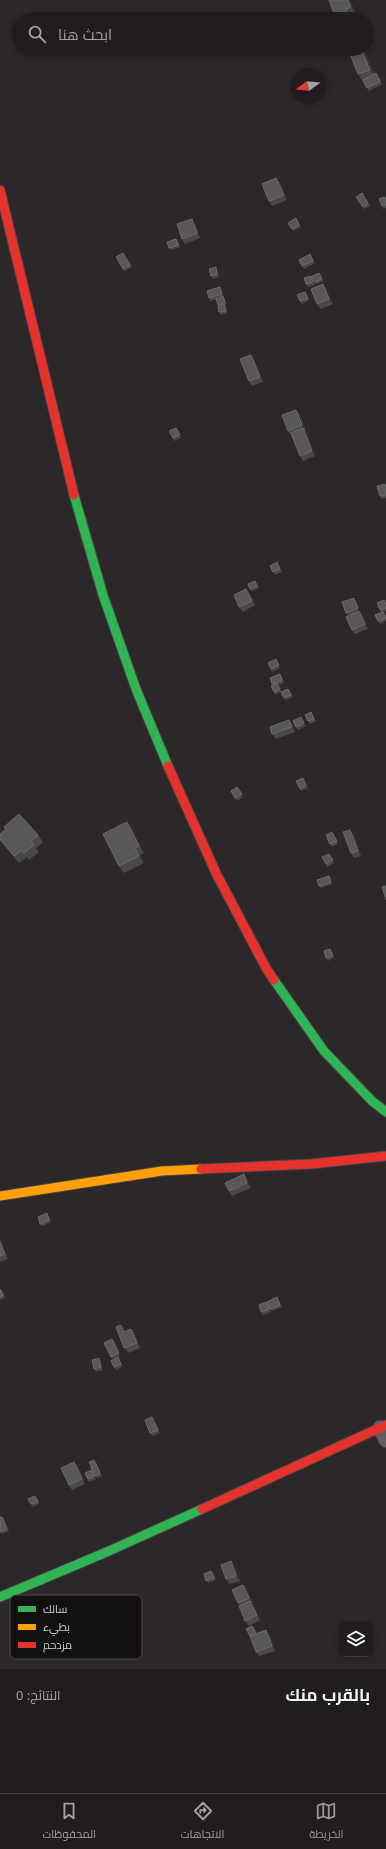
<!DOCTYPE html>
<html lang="ar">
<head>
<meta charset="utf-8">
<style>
	body { margin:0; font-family:"Noto Sans",Cairo,sans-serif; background:#292628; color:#f1f3f6; direction:rtl }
	.controls { position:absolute; right:12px; bottom:12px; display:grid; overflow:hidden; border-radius:8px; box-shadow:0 2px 6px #0003 }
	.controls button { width:36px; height:36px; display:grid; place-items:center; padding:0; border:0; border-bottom:1px solid #3e3b3d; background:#211d1f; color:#f1f3f6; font:20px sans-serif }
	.compass { position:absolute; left:290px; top:68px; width:36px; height:36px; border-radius:50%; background:#211d1f; box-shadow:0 2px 6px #0003; rotate:254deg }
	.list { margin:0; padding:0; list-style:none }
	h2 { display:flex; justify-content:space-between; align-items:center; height:52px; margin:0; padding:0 16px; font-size:17px }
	h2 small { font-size:13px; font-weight:400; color:#a2a2a4 }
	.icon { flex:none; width:22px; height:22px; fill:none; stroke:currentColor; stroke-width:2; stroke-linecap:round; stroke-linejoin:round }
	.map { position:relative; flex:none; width:386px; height:1669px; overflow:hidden; direction:ltr }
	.search { position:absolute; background:#211d1f; box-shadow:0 2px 6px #0003; left:12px; right:12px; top:12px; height:44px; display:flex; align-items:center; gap:10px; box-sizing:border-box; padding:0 14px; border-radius:22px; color:#a2a2a4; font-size:15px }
	.sheet { height:124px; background:#211d1f }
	nav { display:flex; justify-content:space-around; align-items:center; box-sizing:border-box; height:56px; border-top:1px solid #3e3b3d; background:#211d1f; font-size:11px; color:#a2a2a4 }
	nav a { display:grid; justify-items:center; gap:2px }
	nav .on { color:#9a9697 }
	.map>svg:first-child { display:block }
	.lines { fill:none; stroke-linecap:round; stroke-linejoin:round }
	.street-casing { stroke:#464344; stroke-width:16 }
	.fast-casing { stroke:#464344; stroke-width:11 }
	.slow-casing { stroke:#464344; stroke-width:11 }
	.jam-casing { stroke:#464344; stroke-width:11 }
	.street { stroke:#615e5f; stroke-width:14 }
	.fast { stroke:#30b455; stroke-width:9 }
	.slow { stroke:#ff9f0a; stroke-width:9 }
	.jam { stroke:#e5322d; stroke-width:9 }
	.wall { fill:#4b4849 }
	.shaded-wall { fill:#393536 }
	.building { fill:#5a5758; stroke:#6d6a6b }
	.key { fill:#131011; stroke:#4d4a4b; stroke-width:1 }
	.key-label { font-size:11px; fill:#d5d1d2 }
</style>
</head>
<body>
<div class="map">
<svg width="386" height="1669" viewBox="0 0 386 1669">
	<rect width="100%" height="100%" fill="#2c2729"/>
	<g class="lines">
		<defs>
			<polyline id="street" points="380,1428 386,1440"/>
			<g id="fast">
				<polyline points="74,495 103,595 136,689 168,766"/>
				<polyline points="274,980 324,1051 372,1101 386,1112"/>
				<polyline points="0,1597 109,1551 202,1509"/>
			</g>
			<polyline id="slow" points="0,1196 162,1171 201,1169"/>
			<g id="jam">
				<polyline points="0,190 74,495"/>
				<polyline points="168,766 216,873 266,968 274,980"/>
				<polyline points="201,1169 311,1164 386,1156"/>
				<polyline points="202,1509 386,1425"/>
			</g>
		</defs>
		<use href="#street" class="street-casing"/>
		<use href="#fast" class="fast-casing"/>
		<use href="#slow" class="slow-casing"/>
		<use href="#jam" class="jam-casing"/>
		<use href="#street" class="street"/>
		<use href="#fast" class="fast"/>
		<use href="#slow" class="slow"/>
		<use href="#jam" class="jam"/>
	</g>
	<g class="wall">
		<polygon points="351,3 356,14 351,16 336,19"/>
		<polygon points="364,49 374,74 376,73 382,84 369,91 358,74"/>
		<polygon points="276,178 280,183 287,200 272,206 269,201"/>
		<polygon points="362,193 370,206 364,209 356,197"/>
		<polygon points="385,197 386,198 386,208 383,209 382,206"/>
		<polygon points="296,218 301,227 293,231 288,223"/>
		<polygon points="195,224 200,238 185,244 182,239"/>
		<polygon points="176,239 178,241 180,247 171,250 169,248"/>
		<polygon points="123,253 132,267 125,271 123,269"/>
		<polygon points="310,254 315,263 304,269 302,266"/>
		<polygon points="217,269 219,277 213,279 211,276"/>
		<polygon points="311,276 313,278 315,285 308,287 306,284"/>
		<polygon points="321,276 323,281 316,284 315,282"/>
		<polygon points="326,289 333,304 321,309 317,304"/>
		<polygon points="221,290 223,297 227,304 225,305 226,307 227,313 221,315 219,312 219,306 216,299 211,301 209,298"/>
		<polygon points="305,292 309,300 302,304 300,301"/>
		<polygon points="254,359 263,382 252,386 249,381"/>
		<polygon points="300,414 306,430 305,430 307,433 315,456 303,461 300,456 292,436 288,431"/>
		<polygon points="178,430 181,438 174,441 173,438"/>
		<polygon points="385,484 386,486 386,498 382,499 380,496"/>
		<polygon points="277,562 282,572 275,575 273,572"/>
		<polygon points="257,583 259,588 252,591 250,589"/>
		<polygon points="250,594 255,605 243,612 239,607"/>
		<polygon points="355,600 359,611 348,616 346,613"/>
		<polygon points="386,604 386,611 383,612 386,618 386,621 380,624 378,621 381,612 380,610"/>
		<polygon points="363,616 368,629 355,634 352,630"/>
		<polygon points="276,659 280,668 272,672 271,669"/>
		<polygon points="282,677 284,683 278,685 282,692 288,689 293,697 286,700 281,692 275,695 274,692 272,684"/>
		<polygon points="311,712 316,721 310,724 308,721"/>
		<polygon points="302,720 306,726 298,730 296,727"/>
		<polygon points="293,725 295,732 276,739 272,734"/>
		<polygon points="303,778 308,788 301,791 300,789"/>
		<polygon points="237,787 243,797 237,801 231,791"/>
		<polygon points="132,829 144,853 140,855 144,863 124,873 119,866"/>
		<polygon points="332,832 338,844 332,847 330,844"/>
		<polygon points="0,834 38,835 43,842 36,848 39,852 29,860 27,857 19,863 0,840"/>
		<polygon points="354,835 361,856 354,858 351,853"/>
		<polygon points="331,856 334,863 327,867 326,864"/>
		<polygon points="330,878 332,884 321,888 319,886"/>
		<polygon points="332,951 334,958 328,961 326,958"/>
		<polygon points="247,1179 251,1188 232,1196 229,1191"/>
		<polygon points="49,1216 51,1222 42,1226 40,1224"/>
		<polygon points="0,1238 8,1259 0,1262"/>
		<polygon points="0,1290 1,1290 3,1292 5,1298 0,1300"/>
		<polygon points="279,1300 282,1307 272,1311 270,1309"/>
		<polygon points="266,1302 268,1305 271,1312 263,1315 261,1312"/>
		<polygon points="125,1330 125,1331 135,1334 140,1348 128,1353 124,1348"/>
		<polygon points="112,1339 120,1356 113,1359 111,1357"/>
		<polygon points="118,1357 123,1366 116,1370 114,1367"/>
		<polygon points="99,1358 103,1370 96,1372 94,1369"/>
		<polygon points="152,1417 154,1420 160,1433 152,1436 150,1433"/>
		<polygon points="74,1462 78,1467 85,1484 72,1490 69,1485"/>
		<polygon points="96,1462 102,1476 97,1478 95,1476"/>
		<polygon points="92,1470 96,1479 89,1482 88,1479"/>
		<polygon points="37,1498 39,1504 33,1507 31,1504"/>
		<polygon points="4,1519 9,1531 2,1534 0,1532"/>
		<polygon points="231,1561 235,1566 240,1581 229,1584 226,1579"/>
		<polygon points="211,1571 213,1573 216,1580 208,1583 206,1581"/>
		<polygon points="247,1590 253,1603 252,1603 260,1620 249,1626 245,1621 239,1606 238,1603"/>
		<polygon points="78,1598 80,1601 82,1608 76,1610 74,1608"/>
		<polygon points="252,1626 256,1633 270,1635 275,1651 259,1656 256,1652 251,1638 246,1629"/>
		<polygon points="82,1628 84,1630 86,1636 79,1639 77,1636"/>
		<polygon points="65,1637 68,1643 62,1646 60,1644"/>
	</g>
	<g class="shaded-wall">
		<polygon points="348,0 349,0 351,3 356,14 351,7"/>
		<polygon points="346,9 351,16 352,19 349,19"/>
		<polygon points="361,49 364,49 375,77 370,70"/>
		<polygon points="276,178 280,183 287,200 284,195"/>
		<polygon points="192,219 195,224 200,238 197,233"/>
		<polygon points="216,267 217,269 219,277 217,274"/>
		<polygon points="323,284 326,289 333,304 329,299"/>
		<polygon points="224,304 226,307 227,313 226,311"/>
		<polygon points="251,355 254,359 263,382 260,377"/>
		<polygon points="296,410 300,414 306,430 302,425"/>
		<polygon points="303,428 307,433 315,456 312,451"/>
		<polygon points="246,589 250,594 255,605 252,601"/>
		<polygon points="359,611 363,616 368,629 365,624"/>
		<polygon points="289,720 293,725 295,732 292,727"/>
		<polygon points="127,822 132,829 144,853 139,846"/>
		<polygon points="350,830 354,835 361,856 358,851"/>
		<polygon points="135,848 140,855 144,863 139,856"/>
		<polygon points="244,1174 247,1179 251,1188 247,1183"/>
		<polygon points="0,1238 8,1259 5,1254 0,1242"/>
		<polygon points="131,1329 135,1334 140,1348 137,1343"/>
		<polygon points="99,1358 103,1370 101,1367"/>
		<polygon points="152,1417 154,1420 160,1433 158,1430"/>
		<polygon points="74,1462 78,1467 85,1484 82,1479"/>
		<polygon points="2,1517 4,1519 9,1531 7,1529"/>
		<polygon points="231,1561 235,1566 240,1581 236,1576"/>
		<polygon points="243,1585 247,1590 253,1603 249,1598"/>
		<polygon points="250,1601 254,1606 260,1620 257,1615"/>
		<polygon points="266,1630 270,1635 275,1651 272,1646"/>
	</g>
	<g class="building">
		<polygon points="329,0 348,0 351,7 346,9 349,19 336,19"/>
		<polygon points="348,49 361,49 370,70 358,74"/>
		<polygon points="376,73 380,81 367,88 363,80"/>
		<polygon points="276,178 284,195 269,201 262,184"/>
		<polygon points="362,193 368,203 363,207 356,197"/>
		<polygon points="385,197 386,199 386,205 382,206 379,199"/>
		<polygon points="296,218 299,225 292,229 288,223"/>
		<polygon points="192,219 197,233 182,239 177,224"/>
		<polygon points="176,239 178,245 169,248 167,242"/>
		<polygon points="123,253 130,265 123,269 116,257"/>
		<polygon points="310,254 313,261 302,266 299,260"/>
		<polygon points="216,267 217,274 211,276 209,269"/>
		<polygon points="319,273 322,279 315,282 312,276"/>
		<polygon points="311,276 313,282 306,284 304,278"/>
		<polygon points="323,284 329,299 317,304 311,289"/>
		<polygon points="220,287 222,294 209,298 207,291"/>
		<polygon points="305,292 308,298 300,301 297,295"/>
		<polygon points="223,296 225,302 218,305 216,299"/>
		<polygon points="224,304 226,311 219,312 218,306"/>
		<polygon points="251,355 260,377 249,381 240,359"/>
		<polygon points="296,410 302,425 288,431 282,415"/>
		<polygon points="176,428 180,435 173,438 169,431"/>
		<polygon points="303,428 312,451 300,456 291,433"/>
		<polygon points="385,484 386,489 386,495 380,496 377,486"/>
		<polygon points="277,562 280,569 273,572 270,566"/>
		<polygon points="255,581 257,586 250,589 248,584"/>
		<polygon points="246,589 252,601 239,607 234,595"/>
		<polygon points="354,598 358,608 346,613 342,602"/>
		<polygon points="384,600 386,605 386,608 380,610 377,603"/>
		<polygon points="359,611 365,624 352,630 346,617"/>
		<polygon points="383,612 386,618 378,621 375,615"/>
		<polygon points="276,659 279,665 271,669 268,663"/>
		<polygon points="280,674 282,680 272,684 270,678"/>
		<polygon points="277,683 280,689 274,692 271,686"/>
		<polygon points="288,689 291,695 284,698 281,692"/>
		<polygon points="311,712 314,719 308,721 305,715"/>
		<polygon points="301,717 304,723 296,727 293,721"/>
		<polygon points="289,720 292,727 272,734 270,727"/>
		<polygon points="303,778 306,785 300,789 296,781"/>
		<polygon points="237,787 242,794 235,798 231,791"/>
		<polygon points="19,814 38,835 31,841 34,845 24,853 22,850 14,856 0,839 0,834 6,829 4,827"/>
		<polygon points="127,822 139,846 135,848 139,856 119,866 103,834"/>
		<polygon points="350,830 358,851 351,853 343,832"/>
		<polygon points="332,832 337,841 330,844 326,835"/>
		<polygon points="329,854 333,860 326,864 322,857"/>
		<polygon points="329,876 331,882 319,886 317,880"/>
		<polygon points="386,886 386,900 382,887"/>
		<polygon points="330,949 333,956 326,958 324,951"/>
		<polygon points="244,1174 247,1183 229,1191 225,1183"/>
		<polygon points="47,1213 49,1220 40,1224 38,1217"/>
		<polygon points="0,1242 5,1254 0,1256"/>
		<polygon points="0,1290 1,1290 3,1296 0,1297"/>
		<polygon points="277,1297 280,1305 270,1309 267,1302"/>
		<polygon points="266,1302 269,1309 261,1312 259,1305"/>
		<polygon points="121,1325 124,1332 131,1329 137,1343 124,1348 116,1327"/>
		<polygon points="112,1339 119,1353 111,1357 104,1343"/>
		<polygon points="118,1357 121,1364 114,1367 111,1361"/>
		<polygon points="99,1358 101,1367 94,1369 92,1360"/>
		<polygon points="152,1417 158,1430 150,1433 145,1420"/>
		<polygon points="94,1460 100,1473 95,1476 89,1462"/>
		<polygon points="74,1462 82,1479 69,1485 61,1468"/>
		<polygon points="92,1470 94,1476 88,1479 85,1473"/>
		<polygon points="35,1496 38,1502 31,1504 28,1499"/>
		<polygon points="0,1517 2,1517 7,1529 0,1532"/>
		<polygon points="231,1561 236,1576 226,1579 221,1565"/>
		<polygon points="211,1571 214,1578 206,1581 204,1574"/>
		<polygon points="243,1585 249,1598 238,1603 232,1590"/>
		<polygon points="250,1601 257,1615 245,1621 239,1606"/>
		<polygon points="252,1626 256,1633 250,1636 246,1629"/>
		<polygon points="266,1630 272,1646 256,1652 250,1636"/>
	</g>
	<rect x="10" y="1595" width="132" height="64" rx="6" class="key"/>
	<rect x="18" y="1606" width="18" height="6" fill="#30b455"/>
	<rect x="18" y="1624" width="18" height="6" fill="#ff9f0a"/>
	<rect x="18" y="1642" width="18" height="6" fill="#e5322d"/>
	<g class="key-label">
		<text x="43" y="1613">سالك</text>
		<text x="43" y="1631">بطيء</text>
		<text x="43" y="1649">مزدحم</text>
	</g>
</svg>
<div class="controls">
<button><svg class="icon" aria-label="layers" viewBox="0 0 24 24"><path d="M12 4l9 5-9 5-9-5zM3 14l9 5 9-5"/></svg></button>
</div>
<svg class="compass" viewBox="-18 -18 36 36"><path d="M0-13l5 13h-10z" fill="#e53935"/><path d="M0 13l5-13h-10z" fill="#a2a2a4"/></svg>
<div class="search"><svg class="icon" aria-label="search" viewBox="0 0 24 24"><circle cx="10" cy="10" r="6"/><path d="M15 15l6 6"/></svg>ابحث هنا</div>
</div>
<section class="sheet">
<h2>بالقرب منك<small>النتائج: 0</small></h2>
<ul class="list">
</ul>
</section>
<nav>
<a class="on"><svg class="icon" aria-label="map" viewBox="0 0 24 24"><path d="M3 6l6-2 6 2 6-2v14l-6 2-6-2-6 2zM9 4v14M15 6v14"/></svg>الخريطة</a>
<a><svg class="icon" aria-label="directions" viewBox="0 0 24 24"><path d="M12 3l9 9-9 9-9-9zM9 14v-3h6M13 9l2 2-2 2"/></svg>الاتجاهات</a>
<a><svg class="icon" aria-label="saved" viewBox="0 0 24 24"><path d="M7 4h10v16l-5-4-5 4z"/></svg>المحفوظات</a>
</nav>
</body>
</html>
